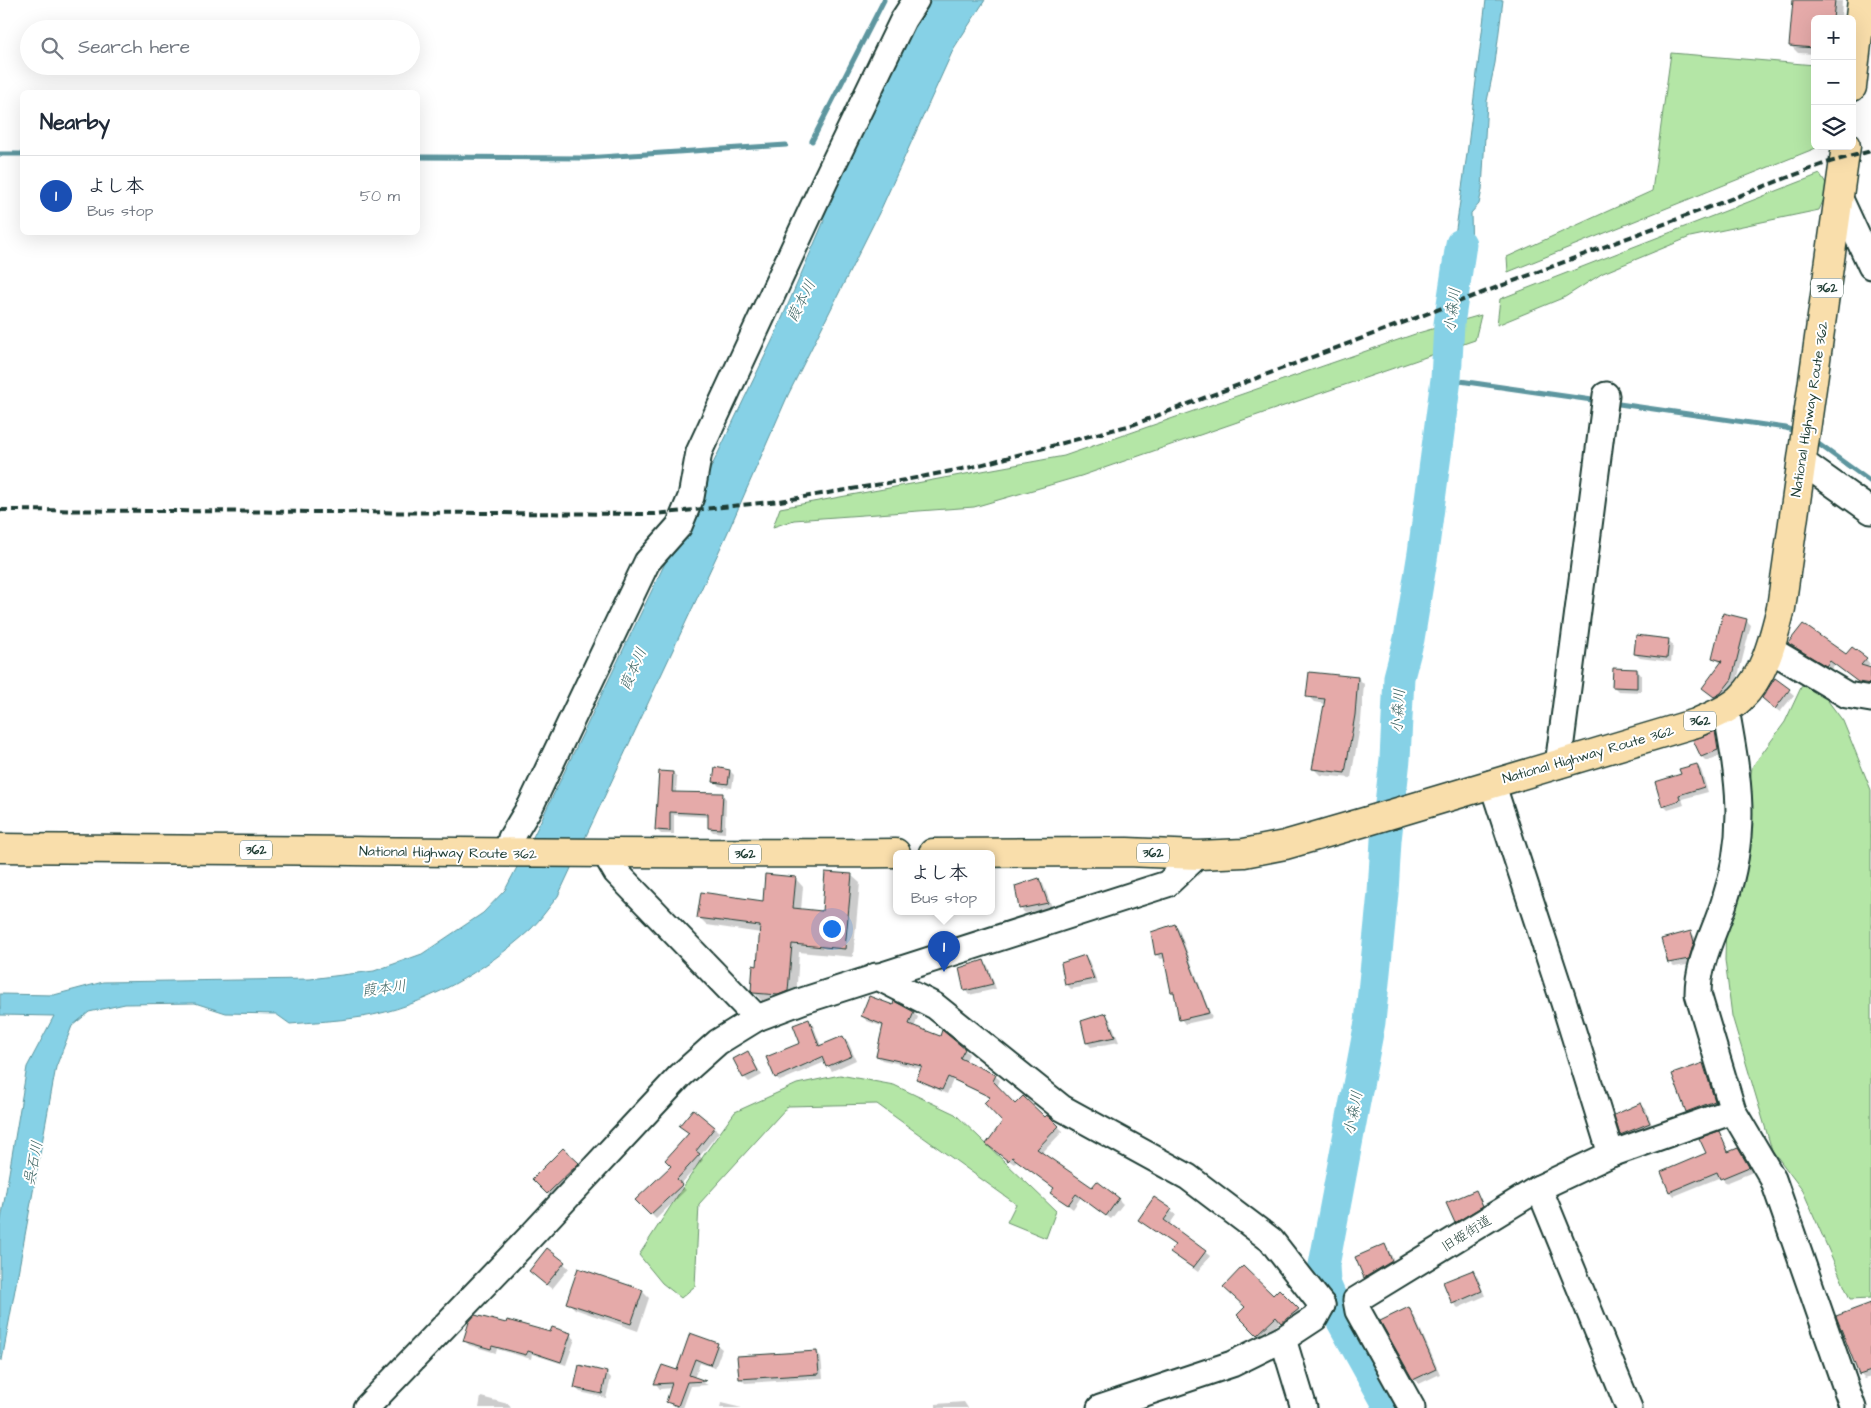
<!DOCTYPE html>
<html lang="en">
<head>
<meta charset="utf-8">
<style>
	body { margin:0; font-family:"Architects Daughter","Klee One",sans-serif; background:#f6f6f7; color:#1f2937 }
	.controls { position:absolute; right:15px; top:15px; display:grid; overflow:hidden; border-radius:8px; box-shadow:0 5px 20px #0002 }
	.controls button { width:45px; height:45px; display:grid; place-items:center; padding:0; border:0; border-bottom:1px solid #e0e1e3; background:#fff; color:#1f2937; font:25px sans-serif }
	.you { position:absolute; left:831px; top:928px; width:18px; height:18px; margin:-12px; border:4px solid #fff; border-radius:50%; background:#1a73e8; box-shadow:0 0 0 8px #1a73e833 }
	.badge { display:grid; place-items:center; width:32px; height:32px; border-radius:50%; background:#d93025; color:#fff; font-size:16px; font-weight:700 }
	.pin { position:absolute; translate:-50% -41px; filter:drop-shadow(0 1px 2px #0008) }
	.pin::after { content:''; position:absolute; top:26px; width:18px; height:15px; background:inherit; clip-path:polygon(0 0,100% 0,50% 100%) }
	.popup { position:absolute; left:893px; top:850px; width:102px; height:65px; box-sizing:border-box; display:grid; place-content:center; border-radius:8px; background:#fff; filter:drop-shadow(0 1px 4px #0005); font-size:16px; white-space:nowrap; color:#747a83 }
	.popup b { font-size:19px; color:#1f2937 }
	.popup::after { content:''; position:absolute; left:50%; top:100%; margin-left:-10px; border:10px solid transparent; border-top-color:#fff }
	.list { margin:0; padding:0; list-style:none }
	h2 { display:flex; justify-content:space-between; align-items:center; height:65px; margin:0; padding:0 20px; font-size:21px }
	h2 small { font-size:16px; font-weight:400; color:#747a83 }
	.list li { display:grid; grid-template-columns:32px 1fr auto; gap:15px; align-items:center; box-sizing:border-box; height:80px; padding:0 20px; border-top:1px solid #e0e1e3 }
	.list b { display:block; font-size:19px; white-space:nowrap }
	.list p { margin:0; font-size:16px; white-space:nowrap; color:#747a83 }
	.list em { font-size:16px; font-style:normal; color:#747a83 }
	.icon { flex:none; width:28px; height:28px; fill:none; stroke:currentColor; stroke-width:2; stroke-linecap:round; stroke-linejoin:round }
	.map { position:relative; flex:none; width:1871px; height:1408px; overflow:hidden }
	.search { position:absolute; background:#fff; box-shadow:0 5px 20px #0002; left:20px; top:20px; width:400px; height:55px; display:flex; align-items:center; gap:12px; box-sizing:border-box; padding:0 18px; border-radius:28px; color:#747a83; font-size:19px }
	.panel { position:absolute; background:#fff; box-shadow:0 5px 20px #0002; left:20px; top:90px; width:400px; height:145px; border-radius:8px }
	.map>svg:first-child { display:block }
	.green { fill:#b4e6a6; stroke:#6a926d }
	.water { fill:#86d1e6; stroke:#5d969f }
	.shadow { fill:#0003 }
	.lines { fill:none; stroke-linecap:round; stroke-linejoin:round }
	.stream { stroke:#5d969f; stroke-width:5 }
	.river { stroke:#86d1e6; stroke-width:31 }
	.building { fill:#e5aaa9; stroke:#1f3d34 }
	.minor-casing { stroke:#1f3d34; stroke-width:29 }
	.highway-casing { stroke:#1f3d34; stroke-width:31 }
	.minor { stroke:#fff; stroke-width:25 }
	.highway { stroke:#f9deab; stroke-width:28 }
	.rail { stroke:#1f3d34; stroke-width:4; stroke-dasharray:8 4; stroke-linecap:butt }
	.labels { text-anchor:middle; stroke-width:4; stroke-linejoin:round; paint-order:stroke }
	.shield { fill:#fff; stroke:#627771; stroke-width:1 }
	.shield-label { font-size:12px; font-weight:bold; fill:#1f3d34 }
	.street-label { font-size:14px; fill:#1f3d34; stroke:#fff }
	.water-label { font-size:15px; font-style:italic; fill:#396260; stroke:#fff }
</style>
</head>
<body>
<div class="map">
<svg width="1871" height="1408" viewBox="0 0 1871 1408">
	<rect width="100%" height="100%" fill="#fff"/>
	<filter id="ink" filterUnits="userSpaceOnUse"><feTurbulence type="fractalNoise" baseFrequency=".02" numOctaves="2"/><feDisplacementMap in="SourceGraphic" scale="10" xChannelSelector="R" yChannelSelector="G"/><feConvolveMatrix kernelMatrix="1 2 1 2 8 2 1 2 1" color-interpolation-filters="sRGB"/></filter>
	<g filter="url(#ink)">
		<g class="green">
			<polygon points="1671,53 1815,65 1815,146 1821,146 1508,272 1507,257 1652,191"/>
			<polygon points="1820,174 1829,188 1819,210 1690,237 1603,273 1565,297 1497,325 1500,299"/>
			<polygon points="1481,315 1475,340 1081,476 974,507 794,520 773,527 780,508 1064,456 1418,333"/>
			<polygon points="1804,681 1825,697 1843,721 1871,790 1871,1298 1850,1299 1803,1191 1772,1150 1732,1016 1725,960 1726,920 1745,875 1743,834 1752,767 1785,722"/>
			<polygon points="840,1075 894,1085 955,1114 1056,1211 1046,1238 1007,1222 1016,1204 877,1104 788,1106 699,1204 695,1286 681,1298 662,1283 639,1255 706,1152 735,1112 797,1084"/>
		</g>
		<g class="water">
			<path d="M930 0H985L954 48 881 209 788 395 727 534 558 896C549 907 541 919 531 929 485 971 424 1007 362 1017 338 1021 313 1022 290 1024L276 1014 226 1013 195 1003 125 1004 89 1012 72 1026 56 1067 2 1360H0V1226L27 1067 54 1016 0 1015V994L54 995 103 982 310 979 374 971 422 954 483 913 505 890 533 837 774 337 824 221 823 216 918 18Z"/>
			<polygon points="1486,0 1503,0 1495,63 1487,101 1482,190 1479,204 1471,213 1472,257 1458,290 1449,276 1467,154"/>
		</g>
		<g class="shadow">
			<polygon points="1794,0 1842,1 1841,19 1815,19 1815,54 1798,53 1790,45"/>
			<polygon points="1746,620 1751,625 1736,684 1720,701 1703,688 1721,663 1714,658"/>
			<polygon points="1668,640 1673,645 1671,662 1640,658 1635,654"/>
			<polygon points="1790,643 1866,659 1870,664 1867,668 1871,669 1871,688 1864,686 1835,664 1831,669"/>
			<polygon points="1637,670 1641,675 1641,692 1618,691 1613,686"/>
			<polygon points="1358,678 1364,684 1361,721 1351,778 1320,775 1314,769 1325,704 1314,702 1308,696"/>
			<polygon points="1775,679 1794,695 1780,712 1768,703"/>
			<polygon points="1715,733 1720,737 1722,755 1706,761 1702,757 1695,741"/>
			<polygon points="1697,765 1701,770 1708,792 1682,799 1684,805 1668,810 1663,805 1682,775"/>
			<polygon points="730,771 734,775 732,788 719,786 714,781"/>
			<polygon points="673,773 677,777 676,793 722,794 726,799 725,833 713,832 709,828 709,817 674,815 674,834 661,834 657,830"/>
			<polygon points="851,875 860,883 853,957 799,952 796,999 787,1002 762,1001 752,990 758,967 761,933 707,925 699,917 764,902 795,878 803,887 801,910 823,912"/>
			<polygon points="1039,880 1043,884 1052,907 1025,913 1020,908"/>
			<polygon points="1175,926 1179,930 1212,1018 1185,1024 1181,1019 1176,996 1172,992 1165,958 1161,959 1156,954"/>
			<polygon points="1690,932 1695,937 1698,947 1693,964 1674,967 1670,963 1662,940"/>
			<polygon points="1085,956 1089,961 1098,984 1071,989 1066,984"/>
			<polygon points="983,962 988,966 996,989 969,995 965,990"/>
			<polygon points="913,1013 918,1017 914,1028 964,1049 969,1054 965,1062 995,1076 1000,1080 997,1087 1015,1106 1045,1119 1049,1118 1063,1131 1042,1153 1093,1189 1097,1183 1118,1199 1123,1204 1111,1219 1081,1197 1073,1209 1052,1193 1055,1189 1017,1160 1014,1164 992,1148 1004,1122 991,1098 953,1080 947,1094 922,1083 918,1078 922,1069 882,1060 877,1056 884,1027 867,1021 862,1016"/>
			<polygon points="1105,1015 1110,1019 1119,1042 1091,1047 1087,1043"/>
			<polygon points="808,1020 813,1025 821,1046 843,1037 848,1042 856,1060 832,1071 825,1062 780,1081 776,1077 802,1043"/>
			<polygon points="748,1053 762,1075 749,1082 744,1077"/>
			<polygon points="1703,1064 1707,1069 1719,1106 1692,1116 1687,1111"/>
			<polygon points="1641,1105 1646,1109 1653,1128 1626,1139 1621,1135 1615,1115"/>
			<polygon points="714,1128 719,1132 700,1156 703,1160 680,1185 686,1190 656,1219 637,1200"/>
			<polygon points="1719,1133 1730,1153 1738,1150 1753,1172 1726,1183 1721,1177 1674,1196 1670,1191 1708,1154"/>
			<polygon points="563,1150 582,1169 552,1198 534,1179"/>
			<polygon points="1476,1192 1486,1210 1460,1226 1456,1222"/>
			<polygon points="1154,1199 1176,1215 1169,1225 1210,1256 1198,1272 1176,1256 1176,1246 1139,1220"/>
			<polygon points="1384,1246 1389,1250 1396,1266 1370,1282 1365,1277 1357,1258"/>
			<polygon points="547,1250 569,1268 552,1289 535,1276"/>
			<polygon points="1472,1271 1477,1276 1485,1296 1458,1308 1453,1303"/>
			<polygon points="642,1291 649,1298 638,1331 575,1309 568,1302"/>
			<polygon points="1279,1291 1302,1314 1287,1327 1281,1321 1262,1339 1239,1315 1247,1308 1273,1296"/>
			<polygon points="1871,1307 1871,1377 1865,1379 1860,1374"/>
			<polygon points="1409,1309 1413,1313 1440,1374 1419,1384 1414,1379"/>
			<polygon points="551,1334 570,1335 575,1339 566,1365 532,1354 531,1359 497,1349 496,1353 469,1345 465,1341"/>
			<polygon points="691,1335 717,1345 722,1349 715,1368 700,1363 694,1378 708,1385 691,1386 683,1408 678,1408 667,1401 672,1388 660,1389 656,1384 662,1366 678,1372"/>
			<polygon points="817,1352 821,1357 823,1378 745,1383 740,1378"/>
			<polygon points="580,1366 607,1373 611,1378 606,1398 580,1392 575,1387"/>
			<polygon points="481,1397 508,1404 511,1408 479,1408"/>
			<polygon points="964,1402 968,1408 936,1408 936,1404"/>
			<polygon points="721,1403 742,1408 720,1408"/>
		</g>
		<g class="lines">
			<g class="stream">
				<polyline points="812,141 884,0"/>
				<polyline points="0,154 22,154"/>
				<polyline points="418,157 585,158 786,145"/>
				<polyline points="1446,379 1599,401"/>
				<polyline points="1612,403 1786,428 1796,432"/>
				<polyline points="1813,440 1871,482"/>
			</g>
			<polyline class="river" points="1390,1408 1340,1318 1325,1283 1324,1265 1370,1022 1383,893 1386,840 1395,759 1399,677 1409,639 1423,553 1446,379 1449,324 1461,244"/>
		</g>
		<g class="building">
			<polygon points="1793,0 1835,0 1833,19 1815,19 1815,48 1789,46"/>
			<polygon points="1723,613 1747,619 1732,679 1721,693 1714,697 1702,688 1722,661 1712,658"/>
			<polygon points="1803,624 1846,654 1852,647 1867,658 1861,665 1871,668 1871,684 1858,682 1830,661 1826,666 1788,643"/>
			<polygon points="1636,635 1669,639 1667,658 1634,654"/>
			<polygon points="1613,668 1637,669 1637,688 1612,687"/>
			<polygon points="1309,672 1358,677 1355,715 1345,773 1312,769 1325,699 1306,697"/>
			<polygon points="1775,678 1790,689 1775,709 1762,698"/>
			<polygon points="1715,731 1718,750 1701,757 1693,740"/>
			<polygon points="1697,764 1704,787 1679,795 1680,800 1662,806 1655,782 1681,774 1679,769"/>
			<polygon points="715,767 730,770 728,784 713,782"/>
			<polygon points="659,771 673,772 672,792 723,793 721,829 708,828 708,814 670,812 670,831 655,830"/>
			<polygon points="825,872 852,874 845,949 792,944 788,991 778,995 753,993 751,991 753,965 757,966 760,926 697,918 701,892 763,901 765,874 796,877 793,908 822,911"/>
			<polygon points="1039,878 1048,903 1019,909 1015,886"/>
			<polygon points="1175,924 1209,1013 1179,1020 1174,992 1171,992 1163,953 1155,955 1151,932"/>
			<polygon points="1691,931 1694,942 1689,959 1668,963 1661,939"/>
			<polygon points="1085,955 1094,979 1065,985 1061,963"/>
			<polygon points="984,960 993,984 964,991 959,968"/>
			<polygon points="869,996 893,1005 894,1001 914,1012 909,1024 940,1036 942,1030 965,1049 960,1058 996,1075 993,1081 1015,1104 1023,1096 1045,1117 1047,1115 1050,1117 1059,1126 1037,1149 1092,1187 1097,1181 1119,1198 1106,1216 1076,1194 1068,1205 1050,1193 1054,1188 1012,1157 1008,1161 986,1144 1002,1122 984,1103 990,1097 948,1077 942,1090 916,1079 922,1066 876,1056 883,1025 861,1016"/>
			<polygon points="1106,1013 1115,1037 1086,1043 1081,1021"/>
			<polygon points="809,1019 819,1046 843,1036 852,1056 826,1067 822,1057 775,1078 766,1057 800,1043 793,1025"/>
			<polygon points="748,1051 758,1071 743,1078 733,1059"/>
			<polygon points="1703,1063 1715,1101 1686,1112 1672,1074"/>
			<polygon points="1641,1103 1650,1123 1620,1135 1614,1115"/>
			<polygon points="693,1109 715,1127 696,1151 700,1154 677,1179 682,1185 650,1215 635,1200 671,1166 665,1160 689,1133 679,1126"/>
			<polygon points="1719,1131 1728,1152 1738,1148 1749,1167 1720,1179 1717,1172 1669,1192 1661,1172 1706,1153 1699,1138"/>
			<polygon points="563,1148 579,1163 547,1194 532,1179"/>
			<polygon points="1476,1190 1483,1206 1455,1223 1446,1203"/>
			<polygon points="1154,1197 1172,1209 1164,1220 1206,1251 1193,1268 1170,1252 1175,1245 1138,1220"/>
			<polygon points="1385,1244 1392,1261 1364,1278 1355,1257"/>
			<polygon points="547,1248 565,1262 546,1285 529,1271"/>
			<polygon points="1243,1266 1273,1295 1279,1289 1299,1309 1281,1323 1276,1317 1257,1335 1237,1315 1245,1307 1223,1287"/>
			<polygon points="578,1268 643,1290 631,1324 566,1303"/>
			<polygon points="1473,1270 1482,1291 1452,1304 1443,1282"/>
			<polygon points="1871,1303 1871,1371 1859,1375 1836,1316"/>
			<polygon points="1409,1307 1436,1369 1413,1380 1380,1321"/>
			<polygon points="475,1315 506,1323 507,1320 550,1332 552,1327 571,1333 561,1362 528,1351 526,1355 492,1346 491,1349 463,1341 469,1322"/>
			<polygon points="690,1333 718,1343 710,1365 695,1359 689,1375 706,1381 687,1382 678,1406 666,1402 672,1383 654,1384 662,1365 677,1370"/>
			<polygon points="817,1351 819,1374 739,1379 737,1356"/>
			<polygon points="579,1365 607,1372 602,1394 574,1388"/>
		</g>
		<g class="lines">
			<defs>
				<g id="minor">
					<polyline points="1840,199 1871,266"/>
					<polyline points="1801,461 1871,511"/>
					<polyline points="1771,650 1847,695 1871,699"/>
					<path d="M1726 709C1739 781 1748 831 1724 903 1714 934 1698 961 1698 994L1733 1111 1773 1179 1853 1408"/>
					<polyline points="1558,765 1606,395"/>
					<polyline points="1492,783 1566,1009 1611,1154"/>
					<polyline points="507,852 511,838 531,805 647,562 679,526 691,497 699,452 825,181 903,20 916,0"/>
					<polyline points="606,855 616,872 757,1018"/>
					<polyline points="876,976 935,1006 1062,1108 1188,1177 1271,1240 1322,1305"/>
					<polyline points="1539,1188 1629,1408"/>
					<polyline points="1283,1339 1304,1408"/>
					<polyline points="366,1408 530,1237 680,1076 718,1042 757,1018 802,1001 1167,884 1198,855"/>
					<polyline points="1100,1408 1232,1364 1283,1339 1315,1318 1322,1305"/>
					<polyline points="1412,1408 1358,1311 1356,1300 1539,1188 1611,1154 1733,1111"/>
				</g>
				<g id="highway">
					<polyline points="1852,87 1862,0"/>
					<path d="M0 848C299 850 598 855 896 853"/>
					<path d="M933 853 1127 852 1198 855 1244 853 1285 845 1368 821 1696 723C1711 716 1728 710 1740 699 1765 675 1773 640 1781 608L1846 146"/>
				</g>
			</defs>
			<use href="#minor" class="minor-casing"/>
			<use href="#highway" class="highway-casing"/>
			<use href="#minor" class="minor"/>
			<use href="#highway" class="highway"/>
			<polyline class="rail" points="0,510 655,514 780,501 905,480 972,467 1135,424 1826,163 1871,151"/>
		</g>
	</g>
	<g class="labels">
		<g class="shield">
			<rect x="1811" y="278.5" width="32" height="19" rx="4"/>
			<rect x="1684" y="711.5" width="32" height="19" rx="4"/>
			<rect x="240" y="840.5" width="32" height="19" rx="4"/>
			<rect x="1137" y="843.5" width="32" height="19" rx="4"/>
			<rect x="729" y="844.5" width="32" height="19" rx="4"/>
		</g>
		<g class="shield-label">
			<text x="1827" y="292">362</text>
			<text x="1700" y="725">362</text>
			<text x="256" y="854">362</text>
			<text x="1153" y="857">362</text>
			<text x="745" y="858">362</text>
		</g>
		<g class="street-label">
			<text transform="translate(1809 409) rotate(-81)" y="5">National Highway Route 362</text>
			<text transform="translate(1588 754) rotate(-16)" y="5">National Highway Route 362</text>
			<text transform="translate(448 852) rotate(1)" y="5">National Highway Route 362</text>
			<text transform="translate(1466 1233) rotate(-32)" y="5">旧姫街道</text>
		</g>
		<g class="water-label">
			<text transform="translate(801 301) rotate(-63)" y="5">葭本川</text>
			<text transform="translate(1452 310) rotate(-83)" y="5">小森川</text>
			<text transform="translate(633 669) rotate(-66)" y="5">葭本川</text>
			<text transform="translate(1398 711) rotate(-87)" y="5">小森川</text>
			<text transform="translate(384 988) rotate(-7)" y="5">葭本川</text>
			<text transform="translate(1353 1113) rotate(-79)" y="5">小森川</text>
			<text transform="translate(33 1163) rotate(-79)" y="5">呉石川</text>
		</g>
	</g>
</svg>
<div class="controls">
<button>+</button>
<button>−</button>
<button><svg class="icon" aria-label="layers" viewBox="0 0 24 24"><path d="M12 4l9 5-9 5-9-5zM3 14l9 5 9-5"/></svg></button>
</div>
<div class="you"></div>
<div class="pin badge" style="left:944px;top:972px;background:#1a4fb4">1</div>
<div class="popup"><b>よし本</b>Bus stop</div>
<div class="search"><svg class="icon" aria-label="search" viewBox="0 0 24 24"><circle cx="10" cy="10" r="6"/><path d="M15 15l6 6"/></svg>Search here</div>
<section class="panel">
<h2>Nearby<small></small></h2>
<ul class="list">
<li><span class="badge" style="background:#1a4fb4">1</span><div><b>よし本</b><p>Bus stop</p></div><em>50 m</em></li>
</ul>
</section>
</div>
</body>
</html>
